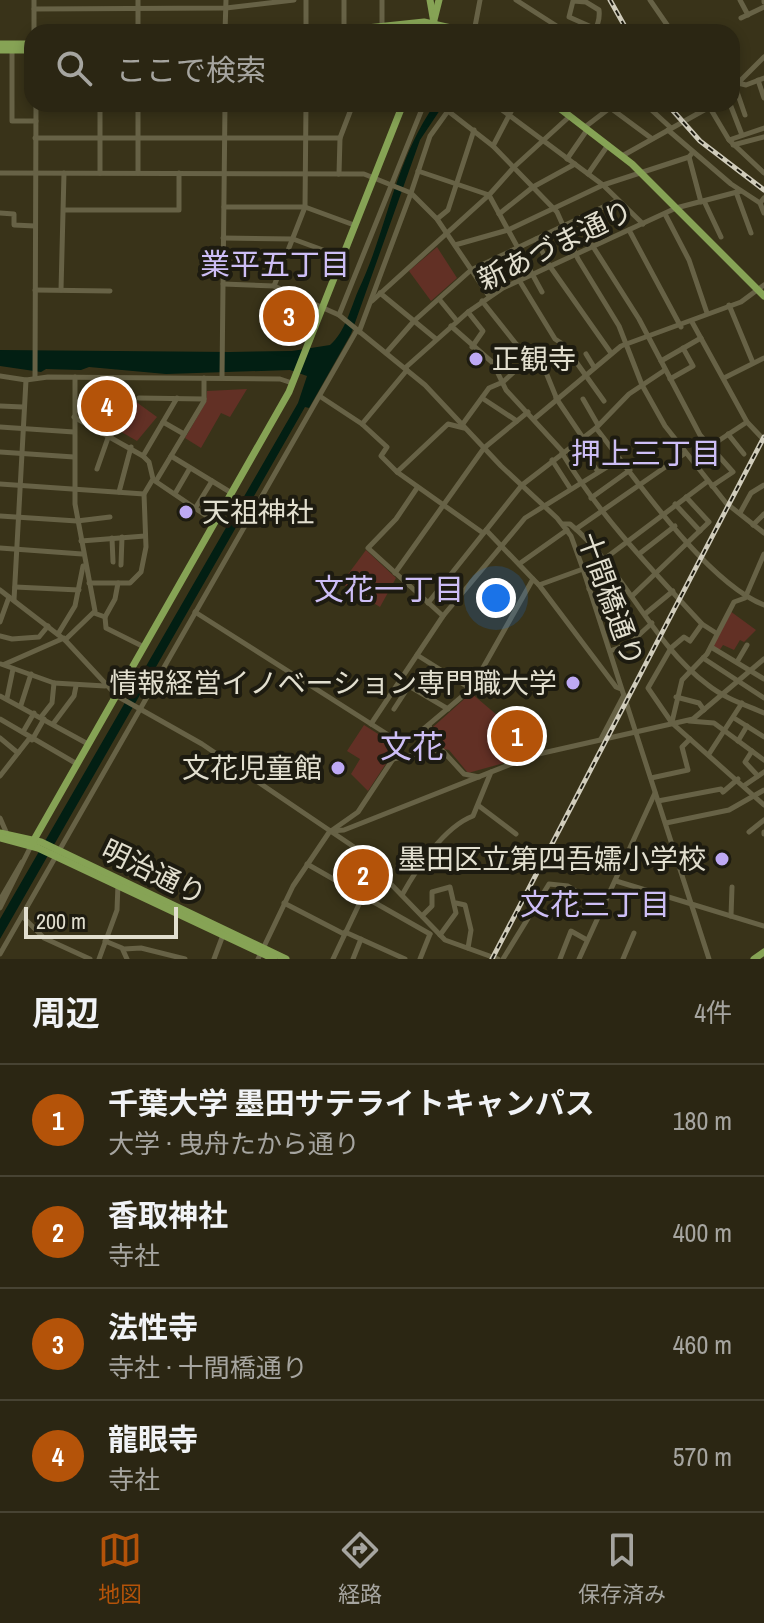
<!DOCTYPE html>
<html lang="ja">
<head>
<meta charset="utf-8">
<style>
	body { margin:0; font-family:"Archivo Narrow","Noto Sans JP",sans-serif; background:#332e1c; color:#f1f3f6 }
	.scale { position:absolute; left:24px; bottom:20px; width:154px; box-sizing:border-box; padding-left:8px; border:4px solid #e2dfcf; border-top:0; font-size:22px; line-height:28px; white-space:nowrap; color:#e2dfcf; -webkit-text-stroke:6px #1d1b10; paint-order:stroke }
	.you { position:absolute; left:496px; top:598px; width:28px; height:28px; margin:-20px; border:6px solid #fff; border-radius:50%; background:#1a73e8; box-shadow:0 0 0 12px #1a73e833 }
	.badge { display:grid; place-items:center; width:52px; height:52px; border-radius:50%; background:#b45309; color:#fff; font-size:26px; font-weight:700 }
	.pin { position:absolute; translate:-50% -50%; border:4px solid #fff; box-shadow:0 2px 8px #0006 }
	.list { margin:0; padding:0; list-style:none }
	h2 { display:flex; justify-content:space-between; align-items:center; height:104px; margin:0; padding:0 32px; font-size:34px }
	h2 small { font-size:26px; font-weight:400; color:#a6a5a0 }
	.list li { display:grid; grid-template-columns:52px 1fr auto; gap:24px; align-items:center; box-sizing:border-box; height:112px; padding:0 32px; border-top:2px solid #474333 }
	.list b { display:block; font-size:30px; white-space:nowrap }
	.list p { margin:0; font-size:26px; white-space:nowrap; color:#a6a5a0 }
	.list em { font-size:26px; font-style:normal; color:#a6a5a0 }
	.icon { flex:none; width:44px; height:44px; fill:none; stroke:currentColor; stroke-width:2; stroke-linecap:round; stroke-linejoin:round }
	.map { position:relative; flex:none; width:764px; height:959px; overflow:hidden }
	.search { position:absolute; background:#2b2613; box-shadow:0 4px 12px #0003; left:24px; right:24px; top:24px; height:88px; display:flex; align-items:center; gap:20px; box-sizing:border-box; padding:0 28px; border-radius:24px; color:#a6a5a0; font-size:30px }
	.sheet { height:552px; background:#2b2613 }
	nav { display:flex; justify-content:space-around; align-items:center; box-sizing:border-box; height:112px; border-top:2px solid #474333; background:#2b2613; font-size:22px; color:#a6a5a0 }
	nav a { display:grid; justify-items:center; gap:4px }
	nav .on { color:#b45309 }
	.map>svg:first-child { display:block }
	.green { fill:#623025 }
	.water { fill:#021f13 }
	.lines { fill:none; stroke-linecap:round; stroke-linejoin:round }
	.minor { stroke:#676246; stroke-width:5 }
	.major { stroke:#86a355; stroke-width:7 }
	.rail-casing { stroke:#d0ccbb; stroke-width:5 }
	.rail { stroke:#1d1b10; stroke-width:2; stroke-dasharray:6; stroke-linecap:butt }
	.poi-dot { fill:#bea9f4; stroke:#1d1b10; stroke-width:3 }
	.labels { text-anchor:middle; stroke-width:8; stroke-linejoin:round; paint-order:stroke }
	.street-label { font-size:28px; fill:#e2dfcf; stroke:#1d1b10 }
	.poi-label { font-size:28px; fill:#e2dfcf; stroke:#1d1b10; text-anchor:end }
	.neighbourhood-label { font-size:30px; fill:#cdbef6; stroke:#1d1b10 }
	.quarter-label { font-size:32px; fill:#cdbef6; stroke:#1d1b10 }
</style>
</head>
<body>
<div class="map">
<svg width="764" height="959" viewBox="0 0 764 959">
	<rect width="100%" height="100%" fill="#393319"/>
	<g class="green">
		<polygon points="437,247 457,278 431,301 409,271"/>
		<polygon points="247,389 230,417 221,413 201,448 185,438 206,402 207,391"/>
		<polygon points="128,396 157,417 137,441 118,430"/>
		<polygon points="366,550 396,578 380,607 344,585 343,581"/>
		<polygon points="730,611 756,630 744,642 740,640 734,650 723,645 719,651 712,646"/>
		<polygon points="471,693 504,721 500,751 504,763 468,773 449,750 437,748 433,727"/>
		<polygon points="364,725 386,739 389,759 368,791 351,774 360,759 347,751"/>
	</g>
	<path class="water" d="M435 104H444L420 140 351 334 309 408 305 407 0 939V919L298 403 307 376 290 370 166 374 89 367 81 370 46 369 41 372 0 366V350L230 352 292 351 330 345C345 332 350 310 358 291 388 228 394 162 435 104Z"/>
	<g class="lines">
		<g class="minor">
			<polyline points="516,0 566,32"/>
			<polyline points="650,0 672,32"/>
			<polyline points="740,0 748,15"/>
			<polyline points="764,0 764,2"/>
			<polyline points="34,9 226,8 294,0"/>
			<polyline points="741,18 764,7"/>
			<polyline points="382,26 382,0"/>
			<polyline points="344,30 344,0"/>
			<polyline points="34,32 34,0"/>
			<polyline points="138,32 138,0"/>
			<polyline points="225,32 226,0"/>
			<polyline points="306,32 306,0"/>
			<polyline points="474,32 480,0"/>
			<path d="M594 32C598 25 600 18 599 10L586 2 573 1 569 17 596 29"/>
			<polyline points="12,50 12,121 36,121"/>
			<polyline points="758,80 764,98"/>
			<polyline points="738,83 746,85 764,78"/>
			<polyline points="735,86 745,115"/>
			<polyline points="732,89 764,57"/>
			<polyline points="100,104 100,173"/>
			<polyline points="411,104 421,108"/>
			<polyline points="453,104 430,136 411,193 437,219 489,296"/>
			<polyline points="494,104 603,185 643,224"/>
			<polyline points="605,104 651,138"/>
			<polyline points="645,104 671,128"/>
			<polyline points="730,104 742,135"/>
			<polyline points="710,108 729,140 764,173"/>
			<polyline points="448,111 493,146 557,212 578,259 619,326 642,385 665,426 726,503 764,533"/>
			<polyline points="585,127 615,104"/>
			<polyline points="668,130 731,184 760,203 764,198"/>
			<polyline points="35,138 340,138"/>
			<polyline points="729,140 764,128"/>
			<polyline points="733,145 764,137"/>
			<polyline points="493,146 515,104"/>
			<polyline points="622,156 715,104"/>
			<polyline points="689,157 701,202"/>
			<polyline points="567,159 587,130"/>
			<polyline points="418,171 489,195 542,292"/>
			<polyline points="0,173 364,174 411,193 359,332"/>
			<polyline points="138,173 138,104"/>
			<polyline points="339,174 340,138 353,104"/>
			<polyline points="588,174 608,145"/>
			<polyline points="736,192 751,233"/>
			<polyline points="704,201 721,237"/>
			<polyline points="760,203 764,213"/>
			<polyline points="224,207 305,207 354,225"/>
			<polyline points="64,210 179,210 179,173"/>
			<polyline points="0,213 14,214 14,225 35,226"/>
			<polyline points="499,214 533,187 575,164"/>
			<polyline points="665,214 689,260 707,313"/>
			<polyline points="437,219 448,210 474,130"/>
			<polyline points="629,230 681,327"/>
			<polyline points="223,238 293,239 342,257"/>
			<polyline points="536,239 549,265 611,353"/>
			<polyline points="455,245 508,230 603,185 689,157 693,152"/>
			<polyline points="592,245 639,319 700,435 733,472 712,486"/>
			<polyline points="519,280 555,339 564,345 604,401"/>
			<polyline points="223,284 274,286 339,315 425,385 501,466 557,518 571,536 583,569 709,959"/>
			<polyline points="274,286 305,207 306,104"/>
			<polyline points="35,290 110,291"/>
			<polyline points="61,290 64,173"/>
			<polyline points="380,293 436,339"/>
			<polyline points="439,299 457,321"/>
			<polyline points="372,301 489,195 514,167 570,116"/>
			<polyline points="482,301 528,359 545,370 556,397"/>
			<polyline points="729,305 753,363"/>
			<polyline points="468,312 483,331 472,347"/>
			<polyline points="339,315 424,104"/>
			<polyline points="692,322 747,422 764,440"/>
			<polyline points="451,326 493,363 506,390 563,452"/>
			<polyline points="386,353 414,321 471,270 618,200"/>
			<polyline points="586,354 594,367"/>
			<polyline points="661,361 701,338"/>
			<polyline points="493,363 517,345"/>
			<polyline points="405,368 468,312 503,288 676,208 741,191"/>
			<polyline points="0,376 26,380 48,377 280,379 292,383"/>
			<polyline points="35,377 36,104"/>
			<polyline points="222,377 225,104"/>
			<polyline points="724,378 764,358"/>
			<polyline points="670,379 693,366 683,348"/>
			<polyline points="321,397 362,424 387,447 381,456 397,472 483,533"/>
			<polyline points="139,398 204,399"/>
			<polyline points="482,398 517,421"/>
			<polyline points="556,398 583,438"/>
			<polyline points="583,399 598,425"/>
			<polyline points="0,406 23,407"/>
			<polyline points="74,417 143,456 149,462 153,479 144,494 146,547 141,572 130,583 89,583"/>
			<polyline points="535,418 621,346 741,302 764,285"/>
			<polyline points="163,422 184,434"/>
			<polyline points="362,424 407,370"/>
			<polyline points="462,425 489,388 503,382 528,359"/>
			<polyline points="0,427 74,432"/>
			<path d="M596 428C635 478 706 582 764 605"/>
			<polyline points="728,434 744,454"/>
			<polyline points="578,441 598,472"/>
			<polyline points="709,447 747,422"/>
			<polyline points="0,452 74,457"/>
			<path d="M562 453C600 516 652 570 702 624L716 633"/>
			<polyline points="143,456 177,398"/>
			<polyline points="171,456 230,492"/>
			<polyline points="552,460 570,488"/>
			<polyline points="97,469 109,435"/>
			<polyline points="397,472 448,424 464,428"/>
			<polyline points="155,481 214,521"/>
			<polyline points="156,481 204,401 204,378"/>
			<polyline points="0,484 144,494"/>
			<polyline points="417,488 396,519 368,548 443,616"/>
			<polyline points="119,492 131,447"/>
			<polyline points="176,492 190,468"/>
			<polyline points="591,498 630,470"/>
			<polyline points="675,504 700,531"/>
			<polyline points="196,507 212,481"/>
			<polyline points="740,513 751,493 764,485"/>
			<polyline points="0,516 77,521 110,517"/>
			<path d="M563 524H570C624 569 651 643 708 685 724 698 746 705 764 713"/>
			<polyline points="753,525 764,514"/>
			<polyline points="576,529 684,454"/>
			<polyline points="486,530 533,579"/>
			<polyline points="112,538 113,562"/>
			<polyline points="81,541 145,536"/>
			<polyline points="0,548 82,554"/>
			<polyline points="639,554 675,526"/>
			<polyline points="603,560 708,481"/>
			<polyline points="519,564 567,530"/>
			<polyline points="121,565 122,537"/>
			<polyline points="395,573 484,448 528,412"/>
			<polyline points="539,585 616,687 621,689"/>
			<polyline points="15,587 79,590"/>
			<polyline points="589,589 614,574"/>
			<polyline points="0,590 65,640 117,696 202,744 357,849 445,940 498,959"/>
			<polyline points="632,596 709,522 686,497"/>
			<polyline points="14,600 26,380"/>
			<polyline points="428,603 522,485 596,428 629,394 665,370"/>
			<polyline points="195,612 390,736 393,759 358,812 331,831"/>
			<polyline points="94,613 105,617 115,599 118,583"/>
			<polyline points="645,614 673,591"/>
			<polyline points="105,617 106,628 144,647"/>
			<polyline points="0,622 9,597"/>
			<polyline points="702,624 690,641 684,637 671,648 648,688 672,723 764,805"/>
			<polyline points="58,634 75,606 83,566"/>
			<polyline points="0,636 12,639 39,637 48,626"/>
			<polyline points="65,640 95,611 75,504 75,377"/>
			<polyline points="711,647 764,679"/>
			<polyline points="610,651 629,644 652,623"/>
			<polyline points="417,655 471,689"/>
			<polyline points="703,658 764,698"/>
			<polyline points="737,662 747,645"/>
			<polyline points="1,664 54,683 105,686"/>
			<polyline points="5,664 64,638"/>
			<polyline points="0,696 88,744"/>
			<polyline points="676,697 699,703 704,710"/>
			<polyline points="7,698 13,669"/>
			<polyline points="21,705 31,674"/>
			<polyline points="394,709 409,686 448,709"/>
			<polyline points="41,717 52,703 54,683"/>
			<polyline points="734,718 764,737"/>
			<polyline points="0,719 77,764"/>
			<polyline points="689,721 714,723 764,760"/>
			<polyline points="672,722 682,680 707,654 734,602 745,598 764,554"/>
			<polyline points="53,724 74,696 76,686"/>
			<polyline points="371,724 443,616 525,518 620,459"/>
			<polyline points="429,725 434,749"/>
			<polyline points="23,732 34,713"/>
			<polyline points="390,736 404,741 414,737 471,689 533,579 539,585 583,569"/>
			<polyline points="0,738 18,753"/>
			<polyline points="601,739 624,695"/>
			<polyline points="32,740 44,719"/>
			<polyline points="738,741 747,726"/>
			<polyline points="752,751 745,762 758,776"/>
			<polyline points="709,754 742,703"/>
			<polyline points="393,759 441,749 464,774 479,777"/>
			<polyline points="0,776 29,739"/>
			<polyline points="651,778 688,770 682,747 690,739"/>
			<polyline points="745,785 764,772"/>
			<polyline points="658,801 721,789 723,792 738,779"/>
			<polyline points="479,806 516,834"/>
			<polyline points="0,818 7,834"/>
			<polyline points="666,823 729,810 764,790"/>
			<polyline points="749,832 764,820"/>
			<polyline points="764,832 764,834"/>
			<polyline points="307,864 363,896 333,959"/>
			<polyline points="616,881 764,926"/>
			<path d="M402 895C417 868 444 827 473 816L491 772"/>
			<polyline points="363,896 430,934"/>
			<polyline points="0,900 22,862"/>
			<polyline points="284,903 344,934"/>
			<polyline points="456,903 465,905 471,930 468,948"/>
			<polyline points="0,908 31,846"/>
			<polyline points="22,916 44,938 90,959"/>
			<polyline points="422,916 432,906 432,892 450,887 456,913 440,935"/>
			<polyline points="731,916 732,887"/>
			<polyline points="345,932 405,959"/>
			<polyline points="105,941 122,948 127,959"/>
			<polyline points="124,949 141,948 185,959"/>
			<polyline points="0,954 357,330"/>
			<polyline points="99,959 117,910 118,884"/>
			<polyline points="214,959 223,935"/>
			<polyline points="258,959 293,886 330,831 344,830 534,755 693,719 764,659"/>
			<polyline points="353,959 361,939"/>
			<polyline points="420,959 430,934"/>
			<polyline points="503,959 549,884 568,886 603,908"/>
			<polyline points="560,959 571,931 587,940"/>
			<polyline points="579,959 655,793"/>
			<polyline points="623,959 634,933"/>
		</g>
		<g class="major">
			<polyline points="430,0 434,23"/>
			<polyline points="329,32 424,22 469,32"/>
			<polyline points="379,32 428,25"/>
			<polyline points="431,32 439,0"/>
			<polyline points="0,44 32,44"/>
			<polyline points="0,50 32,50"/>
			<polyline points="554,104 632,164 764,296"/>
			<polyline points="0,833 41,842 286,959"/>
			<polyline points="0,838 38,848 274,959"/>
			<polyline points="31,845 289,392 403,104"/>
			<polyline points="754,959 764,952"/>
		</g>
		<defs>
			<g id="rail">
				<polyline points="610,0 628,32"/>
				<polyline points="667,104 700,141 764,190"/>
				<polyline points="492,959 764,437"/>
			</g>
		</defs>
		<use href="#rail" class="rail-casing"/>
		<use href="#rail" class="rail"/>
	</g>
	<g class="poi-dot">
		<circle cx="476" cy="359" r="8"/>
		<circle cx="186" cy="512" r="8"/>
		<circle cx="573" cy="683" r="8"/>
		<circle cx="338" cy="768" r="8"/>
		<circle cx="722" cy="859" r="8"/>
	</g>
	<g class="labels">
		<g class="street-label">
			<text transform="translate(555 245) rotate(-26)" y="10">新あづま通り</text>
			<text transform="translate(611 599) rotate(70)" y="10">十間橋通り</text>
			<text transform="translate(154 872) rotate(26)" y="10">明治通り</text>
		</g>
		<g class="poi-label">
			<text x="492" y="369" text-anchor="start">正観寺</text>
			<text x="202" y="522" text-anchor="start">天祖神社</text>
			<text x="557" y="693">情報経営イノベーション専門職大学</text>
			<text x="322" y="778">文花児童館</text>
			<text x="706" y="869">墨田区立第四吾嬬小学校</text>
		</g>
		<g class="neighbourhood-label">
			<text x="275" y="275">業平五丁目</text>
			<text x="646" y="464">押上三丁目</text>
			<text x="389" y="600">文花一丁目</text>
			<text x="595" y="915">文花三丁目</text>
		</g>
		<g class="quarter-label">
			<text x="412" y="758">文花</text>
		</g>
	</g>
</svg>
<div class="scale">200 m</div>
<div class="you"></div>
<div class="pin badge" style="left:517px;top:736px">1</div>
<div class="pin badge" style="left:363px;top:875px">2</div>
<div class="pin badge" style="left:289px;top:316px">3</div>
<div class="pin badge" style="left:107px;top:406px">4</div>
<div class="search"><svg class="icon" aria-label="search" viewBox="0 0 24 24"><circle cx="10" cy="10" r="6"/><path d="M15 15l6 6"/></svg>ここで検索</div>
</div>
<section class="sheet">
<h2>周辺<small>4件</small></h2>
<ul class="list">
<li><span class="badge">1</span><div><b>千葉大学 墨田サテライトキャンパス</b><p>大学 · 曳舟たから通り</p></div><em>180 m</em></li>
<li><span class="badge">2</span><div><b>香取神社</b><p>寺社</p></div><em>400 m</em></li>
<li><span class="badge">3</span><div><b>法性寺</b><p>寺社 · 十間橋通り</p></div><em>460 m</em></li>
<li><span class="badge">4</span><div><b>龍眼寺</b><p>寺社</p></div><em>570 m</em></li>
</ul>
</section>
<nav>
<a class="on"><svg class="icon" aria-label="map" viewBox="0 0 24 24"><path d="M3 6l6-2 6 2 6-2v14l-6 2-6-2-6 2zM9 4v14M15 6v14"/></svg>地図</a>
<a><svg class="icon" aria-label="directions" viewBox="0 0 24 24"><path d="M12 3l9 9-9 9-9-9zM9 14v-3h6M13 9l2 2-2 2"/></svg>経路</a>
<a><svg class="icon" aria-label="saved" viewBox="0 0 24 24"><path d="M7 4h10v16l-5-4-5 4z"/></svg>保存済み</a>
</nav>
</body>
</html>
